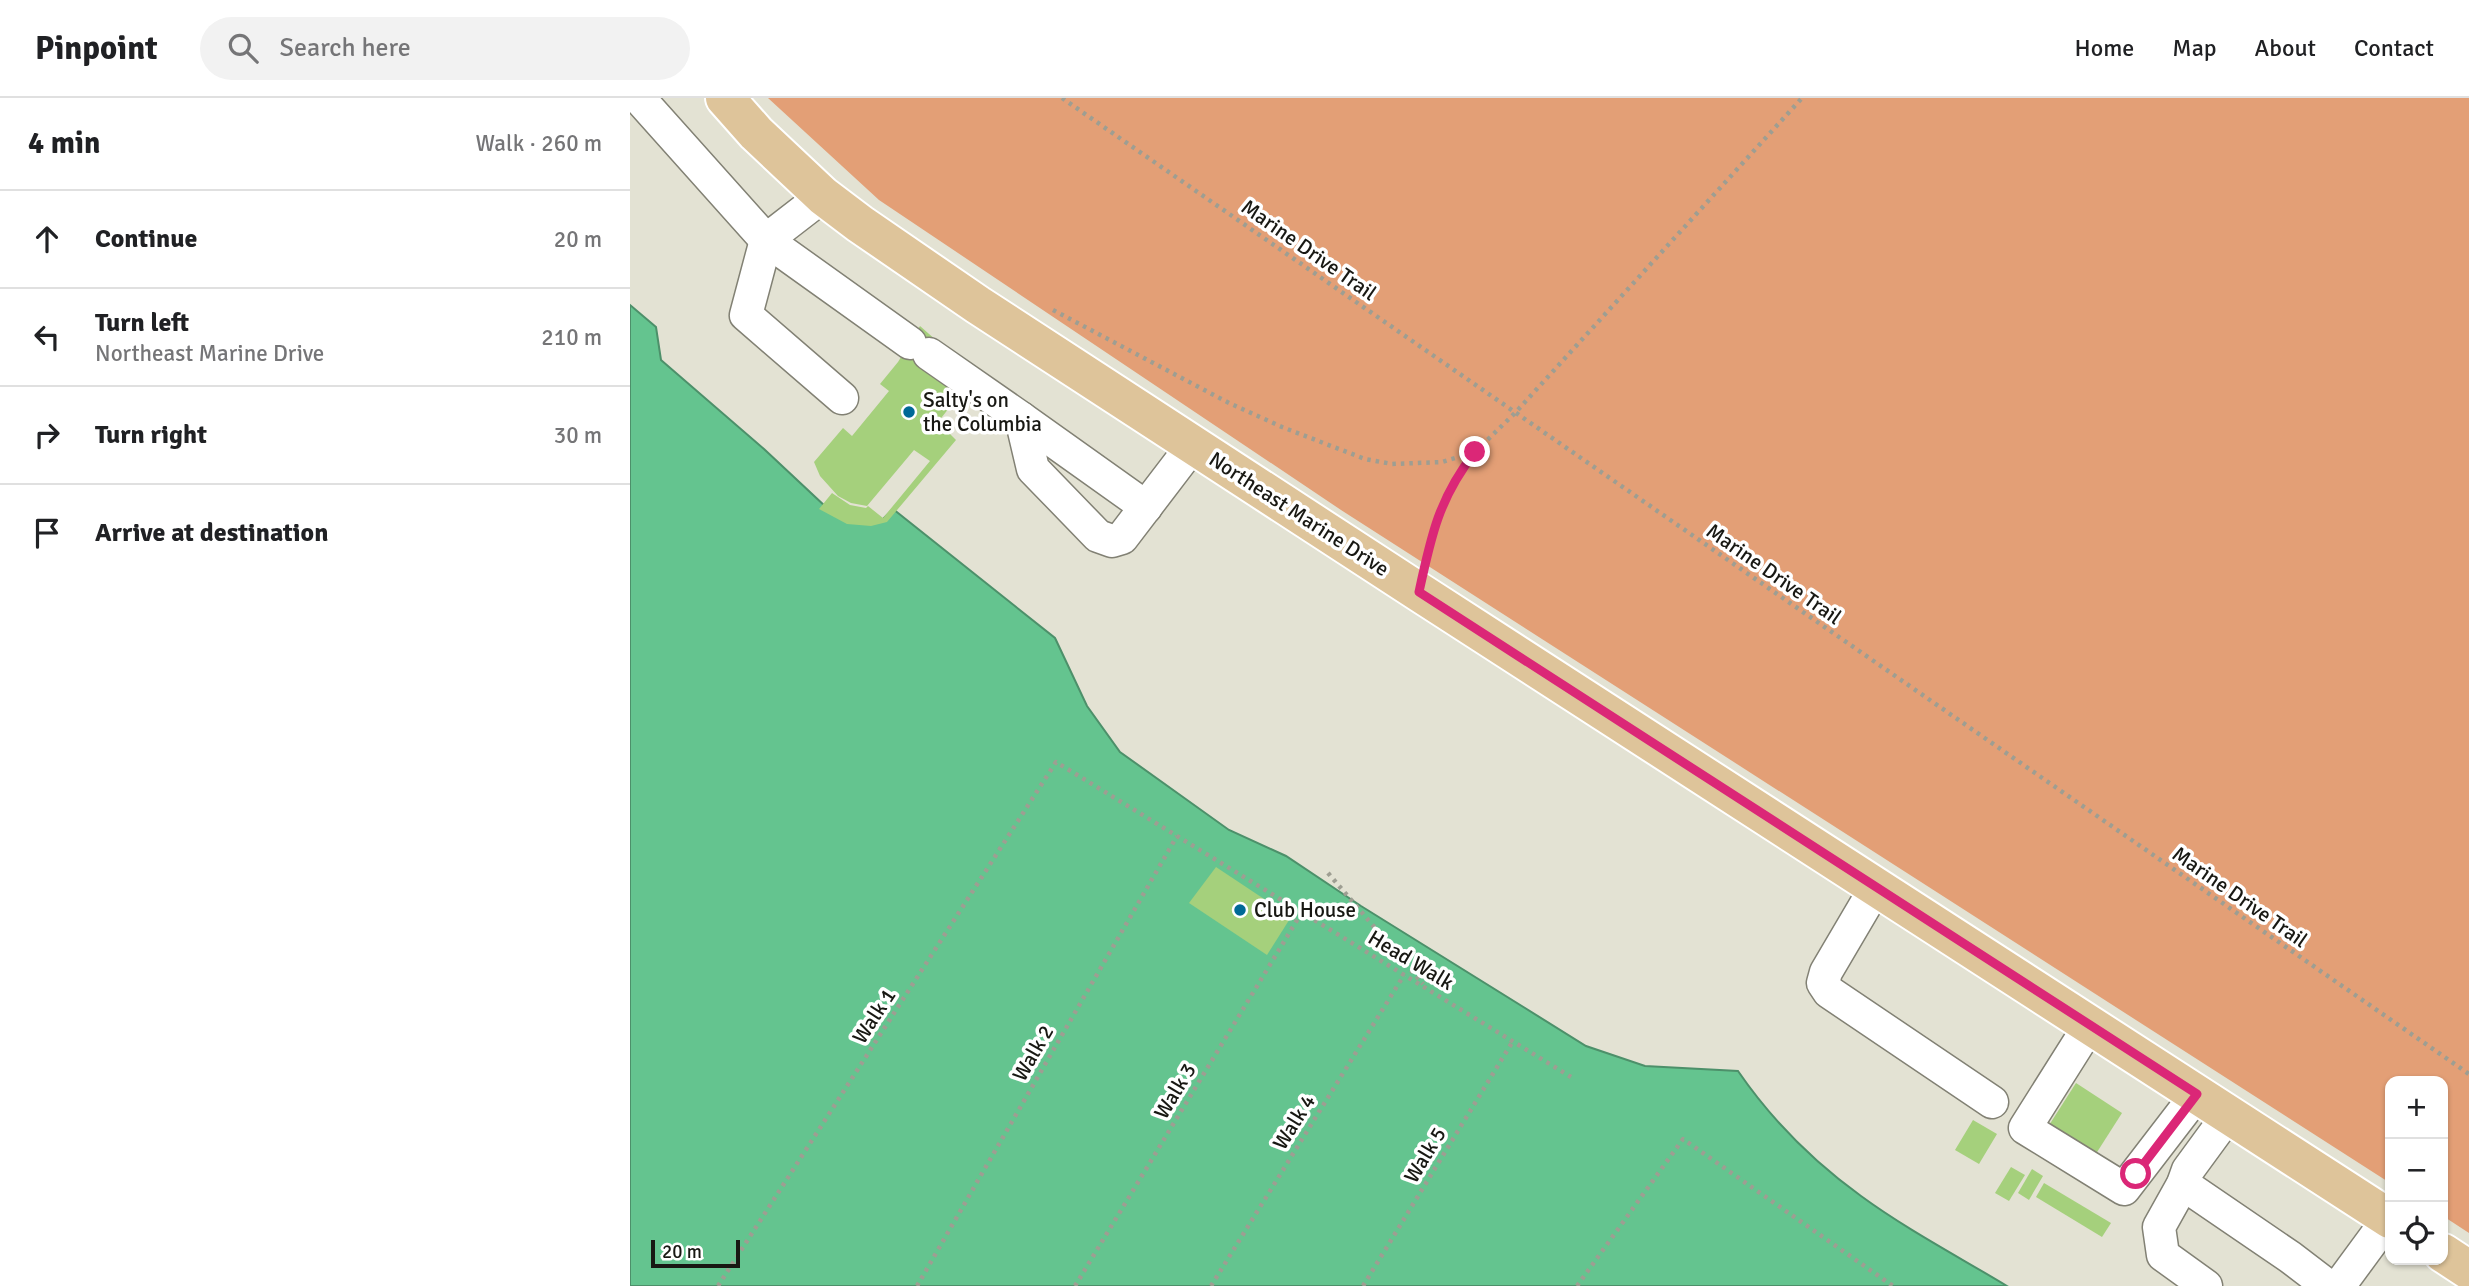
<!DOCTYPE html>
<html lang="en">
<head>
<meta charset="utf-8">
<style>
	body { margin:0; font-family:Signika,sans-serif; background:#f2f2f2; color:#202124 }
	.controls { position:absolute; right:21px; bottom:21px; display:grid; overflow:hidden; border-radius:14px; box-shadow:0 2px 5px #0004 }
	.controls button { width:63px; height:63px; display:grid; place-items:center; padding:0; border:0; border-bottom:2px solid #e0e0e0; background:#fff; color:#202124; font:35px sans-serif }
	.scale { position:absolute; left:21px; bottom:18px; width:89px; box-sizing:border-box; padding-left:7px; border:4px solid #181813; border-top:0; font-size:19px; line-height:24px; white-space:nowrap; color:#181813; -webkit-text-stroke:5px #fff; paint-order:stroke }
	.stop { position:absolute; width:21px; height:21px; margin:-16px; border:5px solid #db2777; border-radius:50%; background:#fff }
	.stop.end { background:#db2777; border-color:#fff; box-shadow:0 2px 7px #0008 }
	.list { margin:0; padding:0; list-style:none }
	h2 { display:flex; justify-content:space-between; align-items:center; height:91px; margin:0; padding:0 28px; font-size:30px }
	h2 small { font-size:23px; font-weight:400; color:#757577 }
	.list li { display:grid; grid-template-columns:46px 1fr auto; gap:21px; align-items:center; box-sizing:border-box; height:98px; padding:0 28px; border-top:2px solid #e0e0e0 }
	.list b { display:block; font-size:26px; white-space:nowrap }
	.list p { margin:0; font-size:23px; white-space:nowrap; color:#757577 }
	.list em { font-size:23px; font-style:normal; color:#757577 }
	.icon { flex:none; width:38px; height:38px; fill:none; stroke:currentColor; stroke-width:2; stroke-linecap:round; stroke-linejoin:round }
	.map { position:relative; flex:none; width:1839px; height:1188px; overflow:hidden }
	header { display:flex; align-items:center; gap:42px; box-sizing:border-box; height:98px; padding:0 35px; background:#fff; border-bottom:2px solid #e0e0e0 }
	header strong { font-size:33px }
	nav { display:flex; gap:38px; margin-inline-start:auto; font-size:24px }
	.search { width:490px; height:63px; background:#f2f2f2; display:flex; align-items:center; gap:18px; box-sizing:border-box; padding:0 24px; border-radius:38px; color:#757577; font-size:26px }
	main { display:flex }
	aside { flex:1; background:#fff }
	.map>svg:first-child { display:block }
	.green { fill:#e39f76 }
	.water { fill:#64c48f; stroke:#4d906a; stroke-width:2 }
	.building { fill:#a5d07c }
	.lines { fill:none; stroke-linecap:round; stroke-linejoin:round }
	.minor-casing { stroke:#828174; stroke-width:35 }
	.major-casing { stroke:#fff; stroke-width:42 }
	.path { stroke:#9e9e92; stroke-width:4.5; stroke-dasharray:3.5 5; stroke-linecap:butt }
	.minor { stroke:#fff; stroke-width:32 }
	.major { stroke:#dec49a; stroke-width:38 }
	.route { stroke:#db2777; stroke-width:9 }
	.poi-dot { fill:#006996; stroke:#fff; stroke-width:2.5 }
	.labels { text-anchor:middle; stroke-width:7; stroke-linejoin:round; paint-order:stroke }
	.street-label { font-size:21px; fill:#181813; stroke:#fff }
	.poi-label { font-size:21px; fill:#181813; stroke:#fff; text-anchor:start }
</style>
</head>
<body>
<header>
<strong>Pinpoint</strong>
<div class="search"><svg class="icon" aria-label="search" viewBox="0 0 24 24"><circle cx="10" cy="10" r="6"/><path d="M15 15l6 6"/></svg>Search here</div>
<nav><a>Home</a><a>Map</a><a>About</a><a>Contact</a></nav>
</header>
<main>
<aside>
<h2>4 min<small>Walk · 260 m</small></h2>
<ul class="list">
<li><svg class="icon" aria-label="ahead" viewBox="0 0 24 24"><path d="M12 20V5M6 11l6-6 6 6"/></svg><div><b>Continue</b></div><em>20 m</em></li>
<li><svg class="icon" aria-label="left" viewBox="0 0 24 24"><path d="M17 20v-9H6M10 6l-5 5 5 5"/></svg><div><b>Turn left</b><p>Northeast Marine Drive</p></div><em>210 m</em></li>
<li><svg class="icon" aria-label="right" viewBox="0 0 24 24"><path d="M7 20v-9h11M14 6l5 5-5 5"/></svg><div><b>Turn right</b></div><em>30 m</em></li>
<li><svg class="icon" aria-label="arrive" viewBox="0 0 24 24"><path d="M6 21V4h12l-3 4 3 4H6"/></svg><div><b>Arrive at destination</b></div></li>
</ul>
</aside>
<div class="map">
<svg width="1839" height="1188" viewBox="0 0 1839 1188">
	<rect width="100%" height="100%" fill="#e3e2d3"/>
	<polygon class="green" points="138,0 1839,0 1839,1135 1813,1118 1813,983 1760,983 1760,1085 711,412 249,102"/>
	<path class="water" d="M0 207 26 229 31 262 134 351 196 409 251 423 263 411 425 540 457 608 490 654 599 732 656 758 731 808 956 948 1015 968 1108 973C1141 1021 1184 1064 1231 1098 1276 1131 1329 1159 1377 1188H0Z"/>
	<g class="building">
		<polygon points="290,228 307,243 326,289 317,299 323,305 308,324 326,342 257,424 241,428 217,426 189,411 202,395 220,407 236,410 238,408 253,420 300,363 284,352 237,408 221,405 208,398 190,378 184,364 213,330 222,338 259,293 250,286 268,264"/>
		<polygon points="586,769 661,819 637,857 559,805"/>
		<polygon points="1446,985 1492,1015 1462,1062 1416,1032"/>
		<polygon points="1343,1022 1367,1036 1349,1066 1325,1052"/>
		<polygon points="1381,1069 1395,1077 1379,1103 1365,1095"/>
		<polygon points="1402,1071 1413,1078 1399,1102 1388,1095"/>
		<polygon points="1414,1085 1481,1125 1472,1139 1406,1099"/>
	</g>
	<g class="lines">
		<defs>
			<g id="minor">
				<polyline points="9,0 136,142 280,245"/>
				<polyline points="193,98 136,142 116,217 212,300"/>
				<polyline points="299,256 391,320 403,371 468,438 482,443 492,440 563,347"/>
				<polyline points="391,320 516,409"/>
				<polyline points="1246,789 1196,874 1193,885 1199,894 1362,1004"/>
				<polyline points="1460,927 1395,1030 1494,1091 1567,996"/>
				<polyline points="1553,1086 1660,1159 1698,1188"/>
				<polyline points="1576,1188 1533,1157 1529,1129 1553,1086 1558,1072 1599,1016"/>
				<polyline points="1709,1188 1759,1120"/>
			</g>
			<g id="major">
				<polyline points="95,0 126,35 193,98 230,126 348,207 789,494 1760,1121"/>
				<polyline points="1813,1155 1839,1172"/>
			</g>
		</defs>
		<use href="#minor" class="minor-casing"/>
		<use href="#major" class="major-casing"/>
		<g class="path">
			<polyline points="432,0 1839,976"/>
			<polyline points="423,212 599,305 652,329 735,361 762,366 812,364 845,354 885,315 1172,0"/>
			<path d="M796 459C805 420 821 386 845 354"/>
			<polyline points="698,775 793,886"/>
			<polyline points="88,1188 426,664 941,979"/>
			<polyline points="287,1188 547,738"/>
			<polyline points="445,1188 672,814"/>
			<polyline points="581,1188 774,877"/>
			<polyline points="733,1188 883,943"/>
			<polyline points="947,1188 1053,1041 1263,1188"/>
		</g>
		<use href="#minor" class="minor"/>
		<use href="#major" class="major"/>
	</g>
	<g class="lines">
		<path class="route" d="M845 354C809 400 801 438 789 494L1567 996 1506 1076"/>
	</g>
	<g class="poi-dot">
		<circle cx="279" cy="314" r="7"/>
		<circle cx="610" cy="812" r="7"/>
	</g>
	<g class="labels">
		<g class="street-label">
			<text transform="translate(679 152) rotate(35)" y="7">Marine Drive Trail</text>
			<text transform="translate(669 416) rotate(33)" y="7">Northeast Marine Drive</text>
			<text transform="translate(1144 476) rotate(35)" y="7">Marine Drive Trail</text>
			<text transform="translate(1610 799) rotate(35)" y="7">Marine Drive Trail</text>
			<text transform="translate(781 862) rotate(31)" y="7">Head Walk</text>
			<text transform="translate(244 918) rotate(-57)" y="7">Walk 1</text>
			<text transform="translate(403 955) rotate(-60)" y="7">Walk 2</text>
			<text transform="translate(545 993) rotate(-59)" y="7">Walk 3</text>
			<text transform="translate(664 1024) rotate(-58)" y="7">Walk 4</text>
			<text transform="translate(795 1057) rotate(-59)" y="7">Walk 5</text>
		</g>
		<g class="poi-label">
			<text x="293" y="309">Salty's on<tspan x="293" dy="24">the Columbia</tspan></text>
			<text x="624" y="819">Club House</text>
		</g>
	</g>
</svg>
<div class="controls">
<button>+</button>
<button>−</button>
<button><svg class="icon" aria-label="locate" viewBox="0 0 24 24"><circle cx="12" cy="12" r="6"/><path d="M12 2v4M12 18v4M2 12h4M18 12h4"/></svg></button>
</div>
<div class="scale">20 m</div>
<div class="stop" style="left:1506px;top:1076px"></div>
<div class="stop end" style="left:845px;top:354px"></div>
</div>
</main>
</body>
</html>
